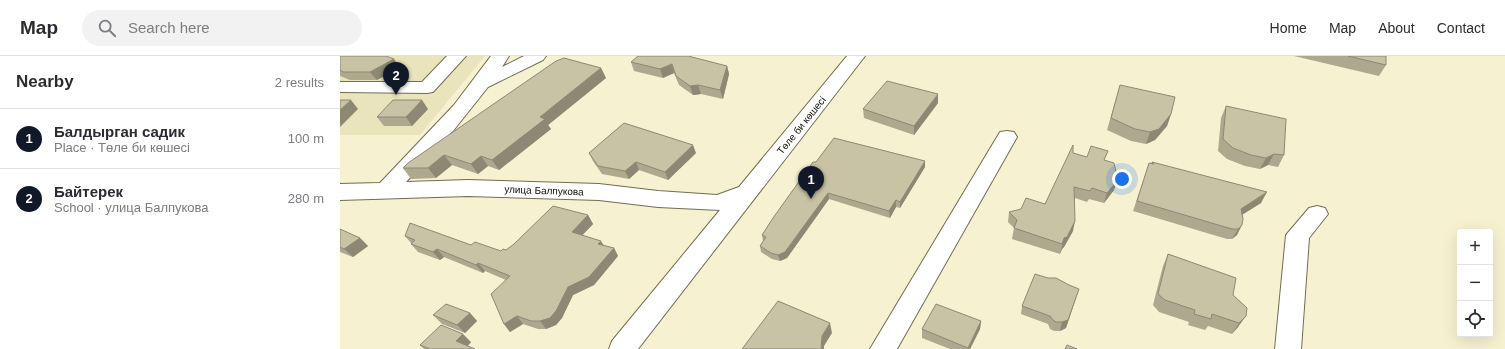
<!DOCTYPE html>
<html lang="en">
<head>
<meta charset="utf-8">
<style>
	body { margin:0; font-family:Helvetica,sans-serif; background:#f2f2f3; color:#2b2b33 }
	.controls { position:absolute; right:12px; bottom:12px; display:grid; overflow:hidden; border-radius:4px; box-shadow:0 4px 16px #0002 }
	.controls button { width:36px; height:36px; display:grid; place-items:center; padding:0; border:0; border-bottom:1px solid #e1e1e2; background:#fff; color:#2b2b33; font:20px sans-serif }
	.you { position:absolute; left:782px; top:123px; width:14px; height:14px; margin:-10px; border:3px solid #fff; border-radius:50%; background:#1a73e8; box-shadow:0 0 0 6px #1a73e833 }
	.badge { display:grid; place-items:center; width:26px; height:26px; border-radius:50%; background:#111827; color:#fff; font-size:13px; font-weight:700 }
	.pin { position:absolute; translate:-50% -33px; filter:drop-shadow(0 1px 2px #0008) }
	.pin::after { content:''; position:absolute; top:21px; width:14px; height:12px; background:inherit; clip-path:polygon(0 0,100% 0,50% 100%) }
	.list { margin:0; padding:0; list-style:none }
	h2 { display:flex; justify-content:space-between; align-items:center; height:52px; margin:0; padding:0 16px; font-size:17px }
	h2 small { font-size:13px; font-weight:400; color:#7c7c81 }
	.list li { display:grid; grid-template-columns:26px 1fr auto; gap:12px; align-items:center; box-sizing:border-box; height:60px; padding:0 16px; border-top:1px solid #e1e1e2 }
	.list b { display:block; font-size:15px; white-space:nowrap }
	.list p { margin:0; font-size:13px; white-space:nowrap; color:#7c7c81 }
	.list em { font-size:13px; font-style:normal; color:#7c7c81 }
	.icon { flex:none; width:22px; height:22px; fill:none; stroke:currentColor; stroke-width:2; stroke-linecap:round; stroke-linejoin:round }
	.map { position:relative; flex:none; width:1165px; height:293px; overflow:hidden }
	header { display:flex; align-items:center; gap:24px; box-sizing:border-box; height:56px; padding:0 20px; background:#fff; border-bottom:1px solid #e1e1e2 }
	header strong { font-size:19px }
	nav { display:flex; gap:22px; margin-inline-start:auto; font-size:14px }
	.search { width:280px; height:36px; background:#f2f2f3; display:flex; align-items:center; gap:10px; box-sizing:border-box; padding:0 14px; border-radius:22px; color:#7c7c81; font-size:15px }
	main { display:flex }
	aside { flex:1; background:#fff }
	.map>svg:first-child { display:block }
	.built { fill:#eae4bd }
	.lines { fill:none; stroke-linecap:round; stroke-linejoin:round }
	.minor-casing { stroke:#726d52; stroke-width:2 }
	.minor { fill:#fff; fill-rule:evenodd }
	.wall { fill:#ada88e }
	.shaded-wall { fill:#8d8874 }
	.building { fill:#c9c3a5; stroke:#8d8874 }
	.labels { text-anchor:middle; stroke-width:3; stroke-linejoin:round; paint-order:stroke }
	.street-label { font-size:10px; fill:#0e0c03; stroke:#fff }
</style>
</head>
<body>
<header>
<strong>Map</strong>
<div class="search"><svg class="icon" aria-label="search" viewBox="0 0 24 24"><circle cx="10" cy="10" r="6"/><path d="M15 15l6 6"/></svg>Search here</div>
<nav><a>Home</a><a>Map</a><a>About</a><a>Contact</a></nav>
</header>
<main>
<aside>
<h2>Nearby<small>2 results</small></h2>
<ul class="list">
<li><span class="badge">1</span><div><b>Балдырган садик</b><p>Place · Төле би көшесі</p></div><em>100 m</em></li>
<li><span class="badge">2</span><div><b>Байтерек</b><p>School · улица Балпукова</p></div><em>280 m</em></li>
</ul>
</aside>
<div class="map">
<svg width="1165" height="293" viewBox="0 0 1165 293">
	<rect width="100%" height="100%" fill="#f6f1d1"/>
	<polygon class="built" points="0,0 145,0 80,79 0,79"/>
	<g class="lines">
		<defs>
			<g id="minor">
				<polygon points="107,0 126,0 93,36 87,37 0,36 0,26 82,26"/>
				<polygon points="151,0 169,0 162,11 184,0 206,0 203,4 148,31 113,75 66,126 128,124 259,128 318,135 377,139 399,131 507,0 525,0 298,293 269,293 272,285 380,154 318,151 259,144 128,140 0,144 0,128 40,127 114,49"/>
				<polygon points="667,75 674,76 677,81 557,293 530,293 657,81 660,76"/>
				<polygon points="977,150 985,152 988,158 969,182 961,293 935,293 946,179 969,152"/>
			</g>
		</defs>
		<use href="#minor" class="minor-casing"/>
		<use href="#minor" class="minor"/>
	</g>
	<g class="wall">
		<polygon points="0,0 54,3 60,12 37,24 10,24 0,20"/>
		<polygon points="954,0 1046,0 1046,9 1039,20"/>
		<polygon points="291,6 387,10 389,18 383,43 361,38 353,39 339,29 334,17 323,22 294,15"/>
		<polygon points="261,12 266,22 208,69 211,73 159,114 148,110 138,118 112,109 96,122 71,123 63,112"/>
		<polygon points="780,29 831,58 827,70 815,84 806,88 791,85 767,74"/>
		<polygon points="598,47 574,79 524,62 523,53"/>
		<polygon points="886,50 944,99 938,111 928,109 920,113 905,110 887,103 878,95 881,62"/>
		<polygon points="88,53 72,70 44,70 37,61"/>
		<polygon points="249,97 356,97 328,124 299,114 289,123 262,118 253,105"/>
		<polygon points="733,97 747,101 765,104 774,134 764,147 749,143 747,146 735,142 733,175 724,191 722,193 720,198 672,183 674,172 668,166 669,156 705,148"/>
		<polygon points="476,106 585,111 560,152 556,151 550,162 489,143 447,202 440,205 432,203 421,196 420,190 423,185 422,179"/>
		<polygon points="812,106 921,147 902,159 897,179 892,183 887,183 793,155 809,107 811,107"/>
		<polygon points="248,159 253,168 242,179 263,189 274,192 278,200 254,229 233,239 222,262 216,269 206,273 198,273 183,268 170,276 164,268 166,224 145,215 143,217 104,201 100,204 78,196 71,188 71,187 65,180 131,189 161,195 166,194"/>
		<polygon points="0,173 20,182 28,190 13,201 0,196"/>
		<polygon points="828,198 893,239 907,252 898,271 892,278 868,270 865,274 848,269 849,266 819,256 813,249 823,210"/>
		<polygon points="736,241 726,272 720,275 714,275 710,273 708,268 681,258 682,250"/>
		<polygon points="130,257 137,265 125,277 102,268 93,259"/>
		<polygon points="641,265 640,273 630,293 610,293 582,282 582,273"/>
		<polygon points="131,286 128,290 135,293 84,293 80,289"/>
	</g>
	<g class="shaded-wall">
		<polygon points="54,3 60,12 37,24 30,16"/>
		<polygon points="332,8 334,17 323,22 320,13"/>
		<polygon points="387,10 389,18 383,43 380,34"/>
		<polygon points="261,12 266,22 208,69 211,73 159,114 152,104 200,61"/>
		<polygon points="358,29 361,38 353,39 350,30"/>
		<polygon points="598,38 598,47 574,79 574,70"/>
		<polygon points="11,44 18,53 0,71 0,54"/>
		<polygon points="82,44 88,53 72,70 66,61"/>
		<polygon points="831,58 827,70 815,84 806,88 810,76"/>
		<polygon points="353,89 356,97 328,124 325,116"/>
		<polygon points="934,98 928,109 920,113 926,102"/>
		<polygon points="104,99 112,109 96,122 88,112"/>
		<polygon points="141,100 148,110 138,118 131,108"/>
		<polygon points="585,105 585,111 560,152 560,146"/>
		<polygon points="296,106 299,114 289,123 285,115"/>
		<polygon points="778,124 774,134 764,147 767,137"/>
		<polygon points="927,136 921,147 895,163 901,153"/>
		<polygon points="488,137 489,143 447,202 440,205 438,199"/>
		<polygon points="556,144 556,151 550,162 549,155"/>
		<polygon points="248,159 253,168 237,185 232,176"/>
		<polygon points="735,165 733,175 724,191 722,193 720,198 724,182"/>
		<polygon points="902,169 897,179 892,183 898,173"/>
		<polygon points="20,182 28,190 13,201 4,193"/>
		<polygon points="261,185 266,193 258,188"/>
		<polygon points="274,192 278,200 254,229 233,239 222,262 216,269 206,273 200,265 228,231"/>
		<polygon points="97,193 104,201 100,204 93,196"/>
		<polygon points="138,207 145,215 143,217 136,209"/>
		<polygon points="739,233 726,272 720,275 722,266"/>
		<polygon points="130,257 137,265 125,277 117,269"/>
		<polygon points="177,260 183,268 170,276 164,268"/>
		<polygon points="906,260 898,271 892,278 899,267"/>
		<polygon points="641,265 640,273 630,293 628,293"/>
		<polygon points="490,267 492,277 484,290 484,293 481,293 482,280"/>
		<polygon points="123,278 131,286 125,293 116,285"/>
	</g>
	<g class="building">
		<polygon points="0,0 46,0 54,3 30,16 3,16 0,14"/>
		<polygon points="298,0 348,0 387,10 380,34 358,29 350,30 336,20 332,8 320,13 291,6"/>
		<polygon points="1008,0 1046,0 1046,9"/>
		<polygon points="224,2 261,12 200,61 205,63 152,104 141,100 131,108 104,99 88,112 63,112 68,107 216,5"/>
		<polygon points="547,25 598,38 574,70 523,53"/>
		<polygon points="780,29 835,41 831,58 819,73 810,76 795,73 771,62"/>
		<polygon points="0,44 11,44 0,54"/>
		<polygon points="53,44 82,44 66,61 37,61"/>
		<polygon points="886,50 946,63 944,99 934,98 926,102 911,99 893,92 883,83"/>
		<polygon points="284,67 353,89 325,116 296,106 285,115 258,110 249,97"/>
		<polygon points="494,82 585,105 560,146 556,144 549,155 488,137 445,196 438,199 431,197 420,190 426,181 422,179 433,162 473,106 476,106"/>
		<polygon points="733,89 733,97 747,101 751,90 768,95 764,104 774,107 778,124 767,137 752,132 750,135 734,131 735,165 727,181 724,182 722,188 674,172 677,164 669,156 681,153 686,142 705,148"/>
		<polygon points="812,106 927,136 901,153 903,163 902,169 898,173 892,173 797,145 809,107 814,108"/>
		<polygon points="213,150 248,159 232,176 261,185 258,188 274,192 249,221 228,231 216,255 210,262 200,265 191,265 177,260 164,268 151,238 170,220 138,207 136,209 97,193 93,196 71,188 75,184 65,180 70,167 131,189 135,186 161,195 163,193 166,194 174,188"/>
		<polygon points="0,173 20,182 4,193 0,191"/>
		<polygon points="828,198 896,222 893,239 907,252 906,260 899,267 872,258 871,263 854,258 855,254 825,244 818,238"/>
		<polygon points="695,218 708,222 716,222 729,229 739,233 728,264 722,266 716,266 713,264 710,260 682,250"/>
		<polygon points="438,245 490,267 482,280 481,293 402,293"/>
		<polygon points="106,248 130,257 117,269 93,259"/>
		<polygon points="596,248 641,265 628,292 582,273"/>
		<polygon points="101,269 123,278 116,285 135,293 90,293 80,289"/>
		<polygon points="727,289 737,293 725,293"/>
	</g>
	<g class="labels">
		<g class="street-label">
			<text transform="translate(461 69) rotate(-51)" y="4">Төле би көшесі</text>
			<text transform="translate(204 134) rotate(2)" y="4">улица Балпукова</text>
		</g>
	</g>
</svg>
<div class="controls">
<button>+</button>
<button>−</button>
<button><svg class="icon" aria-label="locate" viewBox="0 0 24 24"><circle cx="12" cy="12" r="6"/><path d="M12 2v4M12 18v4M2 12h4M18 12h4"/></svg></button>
</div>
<div class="you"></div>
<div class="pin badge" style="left:471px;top:143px">1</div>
<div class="pin badge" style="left:56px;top:39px">2</div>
</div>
</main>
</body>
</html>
